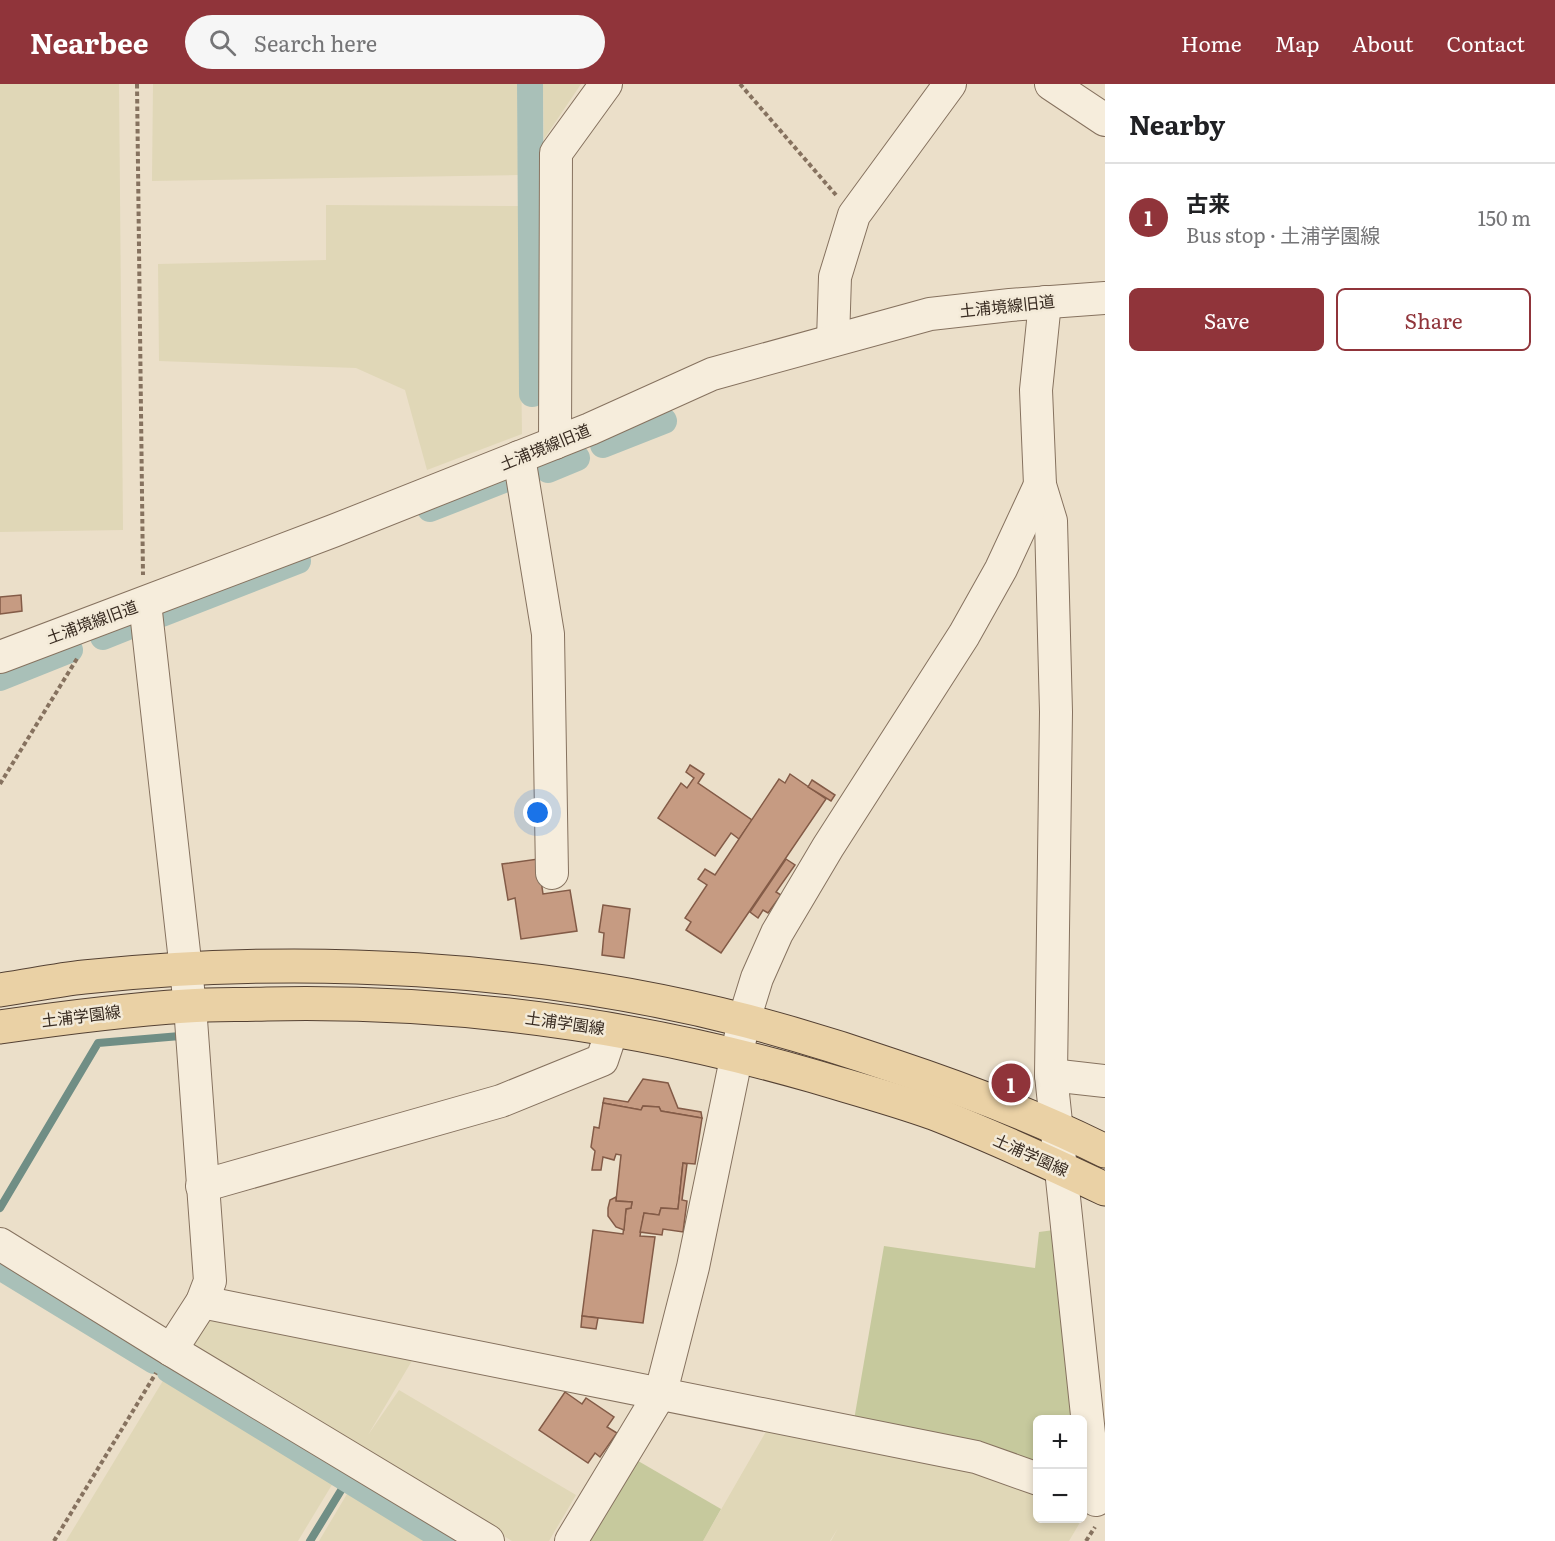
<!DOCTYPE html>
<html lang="en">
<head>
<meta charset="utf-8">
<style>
	body { margin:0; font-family:Literata,"Noto Sans JP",serif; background:#f6f6f6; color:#202124 }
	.controls { position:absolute; right:18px; bottom:18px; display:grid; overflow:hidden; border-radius:9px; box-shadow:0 3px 9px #0003 }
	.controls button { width:54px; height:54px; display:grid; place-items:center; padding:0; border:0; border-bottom:2px solid #e0e0e0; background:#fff; color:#202124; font:30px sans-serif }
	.you { position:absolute; left:538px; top:729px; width:21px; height:21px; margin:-15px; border:4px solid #fff; border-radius:50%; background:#1a73e8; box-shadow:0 0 0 9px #1a73e833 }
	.badge { display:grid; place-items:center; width:39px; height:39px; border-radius:50%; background:#90343a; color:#fff; font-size:20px; font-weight:700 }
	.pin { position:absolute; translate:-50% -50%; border:3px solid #fff; box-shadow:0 2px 6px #0006 }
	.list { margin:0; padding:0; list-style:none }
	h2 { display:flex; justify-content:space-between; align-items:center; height:78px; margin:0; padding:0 24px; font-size:26px }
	h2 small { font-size:20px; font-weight:400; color:#757577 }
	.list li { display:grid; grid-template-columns:39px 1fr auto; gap:18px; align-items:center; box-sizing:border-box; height:108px; padding:0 24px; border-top:2px solid #e0e0e0 }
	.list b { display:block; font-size:22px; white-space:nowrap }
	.list p { margin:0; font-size:20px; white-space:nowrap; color:#757577 }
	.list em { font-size:20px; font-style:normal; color:#757577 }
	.actions { display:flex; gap:12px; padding:18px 24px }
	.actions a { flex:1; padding:14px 0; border:2px solid #90343a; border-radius:9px; text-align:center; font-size:21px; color:#90343a }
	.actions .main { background:#90343a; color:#fff }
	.icon { flex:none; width:33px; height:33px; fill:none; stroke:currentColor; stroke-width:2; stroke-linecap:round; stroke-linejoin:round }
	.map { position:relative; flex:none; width:1105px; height:1457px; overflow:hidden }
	header { display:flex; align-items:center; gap:36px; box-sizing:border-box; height:84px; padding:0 30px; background:#90343a; color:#fff }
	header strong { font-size:28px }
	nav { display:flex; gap:33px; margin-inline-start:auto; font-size:21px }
	.search { width:420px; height:54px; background:#f6f6f6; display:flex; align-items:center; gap:15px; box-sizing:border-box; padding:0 21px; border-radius:33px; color:#757577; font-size:22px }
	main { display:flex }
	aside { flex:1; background:#fff }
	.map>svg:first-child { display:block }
	.farmland { fill:#e0d7b7 }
	.green { fill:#c6c99d }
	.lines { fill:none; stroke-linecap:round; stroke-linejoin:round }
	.stream { stroke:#708e85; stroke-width:8 }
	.canal { stroke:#a9c0b8; stroke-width:26 }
	.building { fill:#c69b82; stroke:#835b47; stroke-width:1.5 }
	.minor-casing { stroke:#86725f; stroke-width:34 }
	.major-casing { stroke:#544133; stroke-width:35 }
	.path { stroke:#86725f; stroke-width:4; stroke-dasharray:4.5 3; stroke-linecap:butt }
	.minor { stroke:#f6eddc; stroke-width:32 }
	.major { stroke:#ead1a5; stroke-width:33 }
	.labels { text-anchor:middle; stroke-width:5; stroke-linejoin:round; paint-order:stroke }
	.street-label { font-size:16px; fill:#382b21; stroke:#f3ead8 }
</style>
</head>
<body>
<header>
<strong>Nearbee</strong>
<div class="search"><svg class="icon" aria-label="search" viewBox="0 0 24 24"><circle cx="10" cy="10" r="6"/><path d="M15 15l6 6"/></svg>Search here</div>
<nav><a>Home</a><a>Map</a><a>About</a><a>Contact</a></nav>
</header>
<main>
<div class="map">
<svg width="1105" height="1457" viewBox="0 0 1105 1457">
	<rect width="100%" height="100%" fill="#ebdfc9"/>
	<g class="farmland">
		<polygon points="0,0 119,0 123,446 0,448"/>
		<polygon points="153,0 517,0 518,91 152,97"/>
		<polygon points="543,0 581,0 544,55"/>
		<polygon points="326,121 519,122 522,350 427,386 405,306 356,284 159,277 158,180 326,176"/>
		<polygon points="206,1236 413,1275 368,1351 399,1306 576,1411 549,1457 512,1457 191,1262"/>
		<polygon points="164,1295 333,1399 298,1457 66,1457"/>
		<polygon points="768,1344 959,1382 1037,1411 1038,1434 1082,1435 1069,1457 831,1457 838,1444 830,1457 703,1457"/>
		<polygon points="347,1410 427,1457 319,1457"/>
	</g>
	<g class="green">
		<polygon points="1054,1146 1073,1335 1038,1336 1037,1382 854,1336 884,1162 1035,1184 1039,1148"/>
		<polygon points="633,1374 721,1425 703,1457 585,1457"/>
	</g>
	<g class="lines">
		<g class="stream">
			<polyline points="0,1124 98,959 180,952 181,959"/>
			<polyline points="310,1457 348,1395"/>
		</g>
		<g class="canal">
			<polyline points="530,0 532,310"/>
			<polyline points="603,361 664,337"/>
			<polyline points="548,386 577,374"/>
			<polyline points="430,425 509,394"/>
			<polyline points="162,530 298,477"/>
			<polyline points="103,553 138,539"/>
			<polyline points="0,594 70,566"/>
			<polyline points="0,1183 154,1277"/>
			<polyline points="169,1286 448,1457"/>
		</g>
	</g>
	<g class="building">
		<polygon points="21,511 22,527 0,530 0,513"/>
		<polygon points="690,681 704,690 698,699 752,736 739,755 731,749 715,772 658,734 681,699 687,704 694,694 686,688"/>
		<polygon points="790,690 826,715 721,869 686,846 691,838 685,834 707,801 698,795 705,785 715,791 779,695 785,699"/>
		<polygon points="812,696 835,711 831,717 808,703"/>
		<polygon points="538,775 543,810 570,806 577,847 521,855 515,814 508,816 502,780"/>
		<polygon points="786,775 795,781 776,808 781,811 768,829 763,826 758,834 750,828"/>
		<polygon points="603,821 630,825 624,874 602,871 604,849 599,848"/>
		<polygon points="643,995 668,999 678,1024 701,1028 702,1034 661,1027 659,1023 643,1022 641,1026 603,1019 604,1014 628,1018"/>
		<polygon points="603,1019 641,1026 643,1022 659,1023 661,1027 702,1034 695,1080 683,1079 678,1125 661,1124 659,1131 644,1129 640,1152 655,1153 643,1239 582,1232 593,1146 623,1150 626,1125 631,1124 632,1118 616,1117 621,1071 616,1070 614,1076 603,1073 601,1086 592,1086 595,1067 591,1063 594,1043 599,1044"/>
		<polygon points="683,1079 687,1080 682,1116 687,1117 683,1148 663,1145 662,1151 640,1148 644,1129 659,1131 661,1124 678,1125"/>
		<polygon points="616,1113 616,1117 632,1118 631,1124 626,1125 624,1146 616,1143 608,1132 608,1124 610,1116"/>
		<polygon points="582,1232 598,1234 596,1245 581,1243"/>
		<polygon points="565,1308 582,1320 586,1314 614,1333 607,1343 617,1349 600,1373 595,1369 588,1379 539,1346"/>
	</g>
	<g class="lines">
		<defs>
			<g id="minor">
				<polyline points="1051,0 1105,36"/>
				<polyline points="1045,218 1036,306 1040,401 1051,437 1056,628 1051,991 1096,1416"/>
				<polyline points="833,256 835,193 854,131 950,0"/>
				<polyline points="555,359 556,69 606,0"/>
				<polyline points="519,373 548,550 552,789"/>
				<polyline points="145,519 190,922 210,1197 202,1218 171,1266"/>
				<polyline points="0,573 333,447 590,345 712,290 930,230 1010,221 1105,214"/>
				<polyline points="1051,991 1105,997"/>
				<polyline points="202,1102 501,1017 602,976 612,946"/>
				<polyline points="0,1160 171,1266 488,1457"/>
				<polyline points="202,1218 976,1373 1038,1395"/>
				<polyline points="571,1457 661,1308 693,1183 744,936 757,894 777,849 828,763 964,551 1001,485 1040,401"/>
			</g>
			<g id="major">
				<path d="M0 906C28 902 56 896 84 893 302 870 534 882 747 937 796 950 845 965 894 982 966 1006 1037 1033 1105 1067"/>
				<path d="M0 943C62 934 124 926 187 922 213 920 240 921 267 920 451 916 636 941 813 992 853 1004 894 1015 933 1029 992 1052 1048 1078 1105 1105"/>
			</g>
		</defs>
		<use href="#minor" class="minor-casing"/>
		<use href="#major" class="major-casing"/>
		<g class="path">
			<polyline points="137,0 143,491"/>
			<polyline points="740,0 836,111"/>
			<polyline points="0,700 78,573"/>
			<polyline points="54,1457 156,1289"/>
			<polyline points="1086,1457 1095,1443"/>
		</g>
		<use href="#minor" class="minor"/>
		<use href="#major" class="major"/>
	</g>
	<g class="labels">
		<g class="street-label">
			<text transform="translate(1007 222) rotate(-6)" y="6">土浦境線旧道</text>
			<text transform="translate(545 363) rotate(-22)" y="6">土浦境線旧道</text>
			<text transform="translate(92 538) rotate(-20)" y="6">土浦境線旧道</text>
			<text transform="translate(81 932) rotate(-7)" y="6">土浦学園線</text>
			<text transform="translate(565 939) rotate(8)" y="6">土浦学園線</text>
			<text transform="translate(1031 1071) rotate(24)" y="6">土浦学園線</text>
		</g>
	</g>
</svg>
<div class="controls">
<button>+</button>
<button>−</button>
</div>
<div class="you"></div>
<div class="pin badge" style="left:1011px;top:999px">1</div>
</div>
<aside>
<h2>Nearby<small></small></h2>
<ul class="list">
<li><span class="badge">1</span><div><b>古来</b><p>Bus stop · 土浦学園線</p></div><em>150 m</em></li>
</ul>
<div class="actions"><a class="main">Save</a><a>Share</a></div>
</aside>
</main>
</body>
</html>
